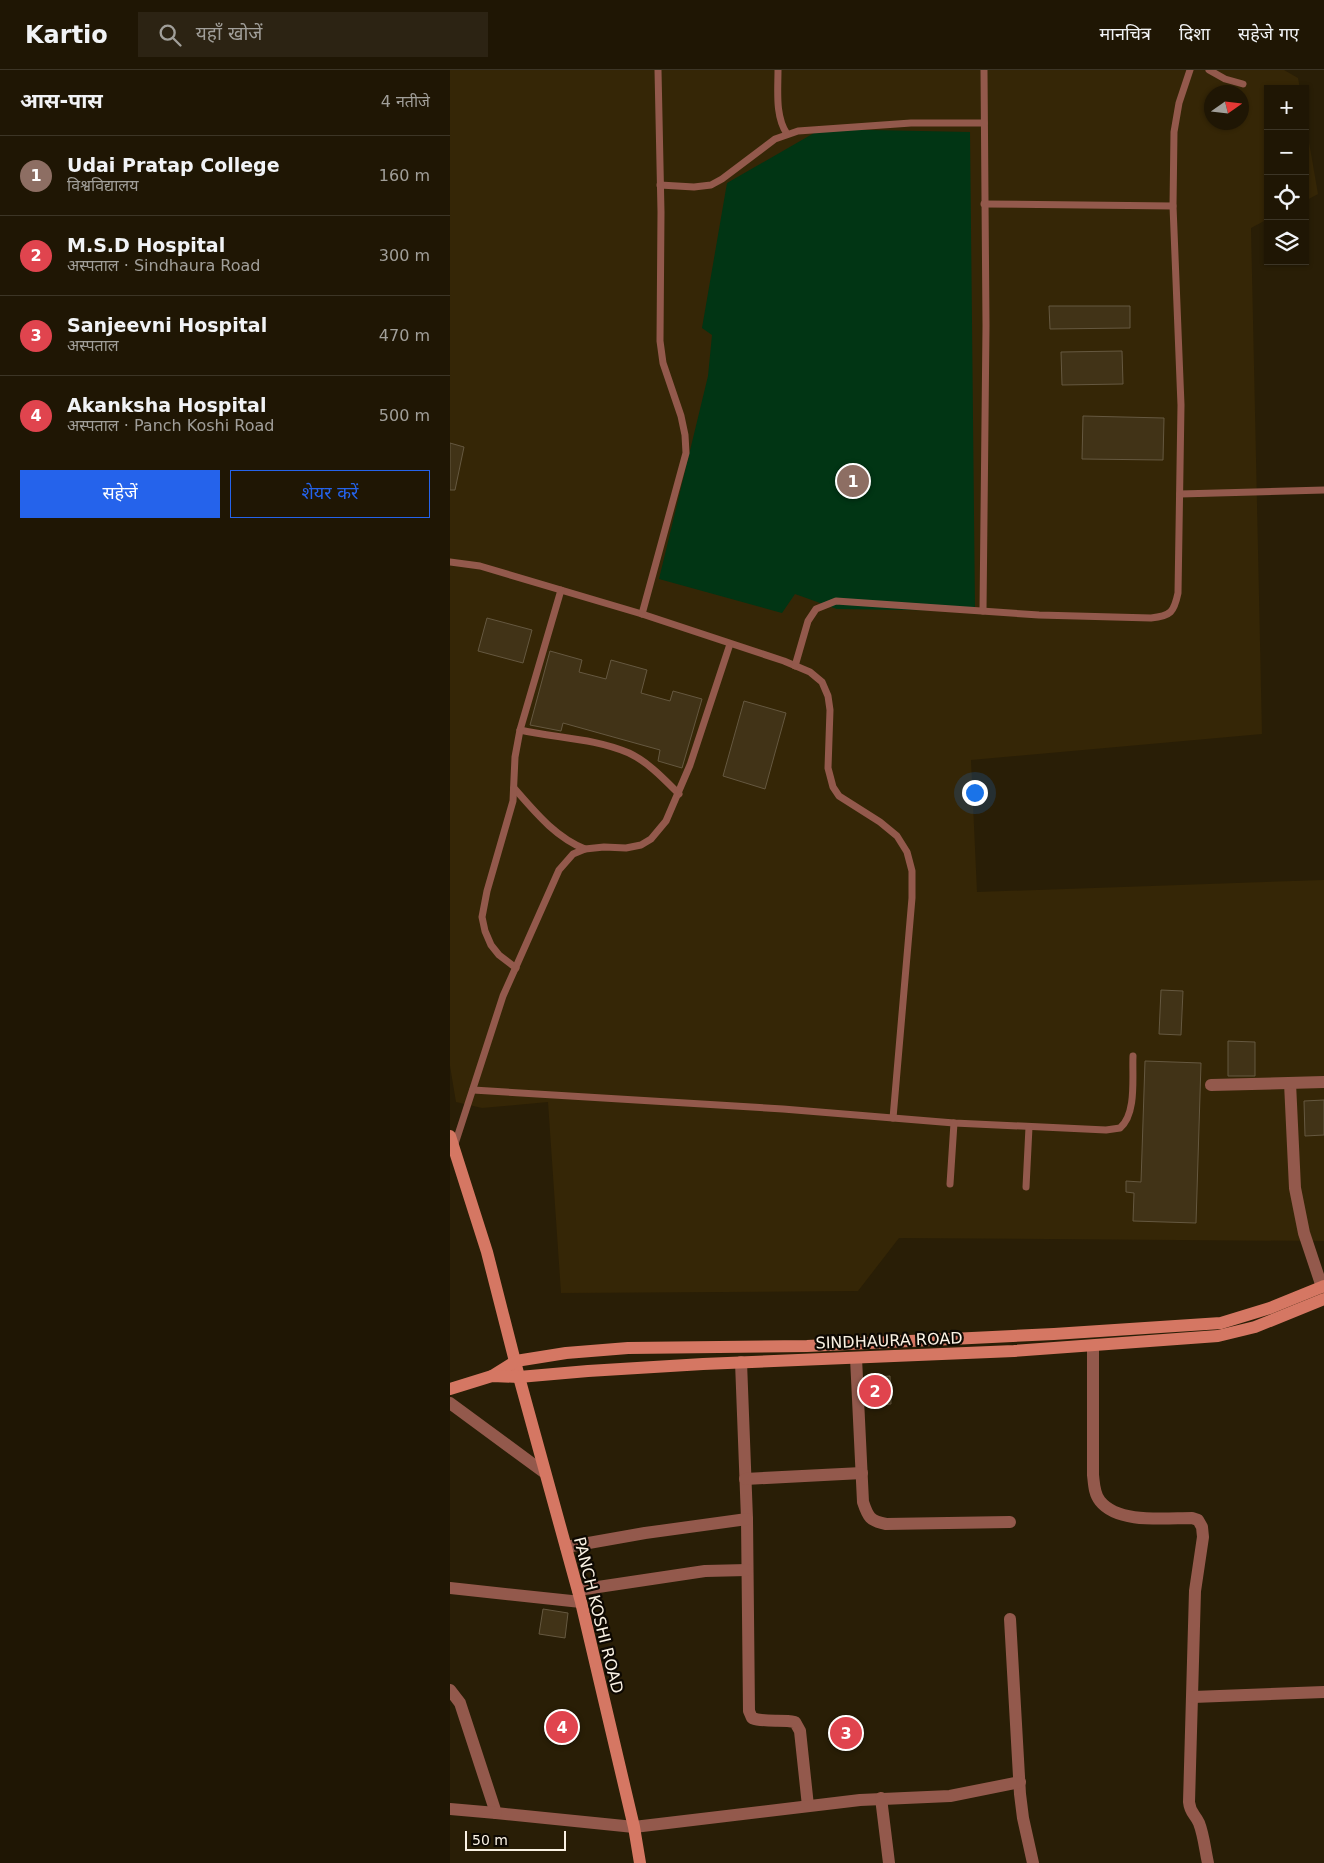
<!DOCTYPE html>
<html lang="hi">
<head>
<meta charset="utf-8">
<style>
	body { margin:0; font-family:"DejaVu Sans","Noto Sans Devanagari",sans-serif; background:#2c2313; color:#f1f3f6 }
	.controls { position:absolute; right:15px; top:15px; display:grid; overflow:hidden; border-radius:0px; box-shadow:0 1px 4px #0004 }
	.controls button { width:45px; height:45px; display:grid; place-items:center; padding:0; border:0; border-bottom:1px solid #3c3526; background:#1f1604; color:#f1f3f6; font:25px sans-serif }
	.compass { position:absolute; left:754px; top:15px; width:45px; height:45px; border-radius:50%; background:#1f1604; box-shadow:0 1px 4px #0004; rotate:76deg }
	.scale { position:absolute; left:15px; bottom:12px; width:101px; box-sizing:border-box; padding-left:5px; border:2px solid #faf2e4; border-top:0; font-size:14px; line-height:18px; white-space:nowrap; color:#faf2e4; -webkit-text-stroke:4px #0e0902; paint-order:stroke }
	.you { position:absolute; left:524px; top:722px; width:18px; height:18px; margin:-12px; border:4px solid #fff; border-radius:50%; background:#1a73e8; box-shadow:0 0 0 8px #1a73e833 }
	.badge { display:grid; place-items:center; width:32px; height:32px; border-radius:50%; background:#2563eb; color:#fff; font-size:16px; font-weight:700 }
	.pin { position:absolute; translate:-50% -50%; border:2px solid #fff; box-shadow:0 1px 5px #0006 }
	.list { margin:0; padding:0; list-style:none }
	h2 { display:flex; justify-content:space-between; align-items:center; height:65px; margin:0; padding:0 20px; font-size:21px }
	h2 small { font-size:16px; font-weight:400; color:#a19f9a }
	.list li { display:grid; grid-template-columns:32px 1fr auto; gap:15px; align-items:center; box-sizing:border-box; height:80px; padding:0 20px; border-top:1px solid #3c3526 }
	.list b { display:block; font-size:19px; white-space:nowrap }
	.list p { margin:0; font-size:16px; white-space:nowrap; color:#a19f9a }
	.list em { font-size:16px; font-style:normal; color:#a19f9a }
	.actions { display:flex; gap:10px; padding:15px 20px }
	.actions a { flex:1; padding:11px 0; border:1px solid #2563eb; border-radius:0px; text-align:center; font-size:18px; color:#2563eb }
	.actions .main { background:#2563eb; color:#fff }
	.icon { flex:none; width:28px; height:28px; fill:none; stroke:currentColor; stroke-width:2; stroke-linecap:round; stroke-linejoin:round }
	.map { position:relative; flex:none; width:874px; height:1793px; overflow:hidden }
	header { display:flex; align-items:center; gap:30px; box-sizing:border-box; height:70px; padding:0 25px; background:#1f1604; border-bottom:1px solid #3c3526 }
	header strong { font-size:24px }
	nav { display:flex; gap:28px; margin-inline-start:auto; font-size:18px }
	.search { width:350px; height:45px; background:#2c2313; display:flex; align-items:center; gap:12px; box-sizing:border-box; padding:0 18px; border-radius:0px; color:#a19f9a; font-size:19px }
	main { display:flex }
	aside { flex:1; background:#1f1604 }
	.map>svg:first-child { display:block }
	.built { fill:#352606; fill-rule:evenodd }
	.green { fill:#013514 }
	.building { fill:#413317; stroke:#655840 }
	.lines { fill:none; stroke-linecap:round; stroke-linejoin:round }
	.lane { stroke:#93594c; stroke-width:7 }
	.street { stroke:#93594c; stroke-width:12 }
	.secondary { stroke:#d57763; stroke-width:12 }
	.labels { text-anchor:middle; stroke-width:4.5; stroke-linejoin:round; paint-order:stroke }
	.street-label { font-size:16px; fill:#faf2e4; stroke:#0e0902 }
</style>
</head>
<body>
<header>
<strong>Kartio</strong>
<div class="search"><svg class="icon" aria-label="search" viewBox="0 0 24 24"><circle cx="10" cy="10" r="6"/><path d="M15 15l6 6"/></svg>यहाँ खोजें</div>
<nav><a>मानचित्र</a><a>दिशा</a><a>सहेजे गए</a></nav>
</header>
<main>
<aside>
<h2>आस-पास<small>4 नतीजे</small></h2>
<ul class="list">
<li><span class="badge" style="background:#8d6e63">1</span><div><b>Udai Pratap College</b><p>विश्वविद्यालय</p></div><em>160 m</em></li>
<li><span class="badge" style="background:#e0444e">2</span><div><b>M.S.D Hospital</b><p>अस्पताल · Sindhaura Road</p></div><em>300 m</em></li>
<li><span class="badge" style="background:#e0444e">3</span><div><b>Sanjeevni Hospital</b><p>अस्पताल</p></div><em>470 m</em></li>
<li><span class="badge" style="background:#e0444e">4</span><div><b>Akanksha Hospital</b><p>अस्पताल · Panch Koshi Road</p></div><em>500 m</em></li>
</ul>
<div class="actions"><a class="main">सहेजें</a><a>शेयर करें</a></div>
</aside>
<div class="map">
<svg width="874" height="1793" viewBox="0 0 874 1793">
	<rect width="100%" height="100%" fill="#291e06"/>
	<g class="built">
		<path d="M0 0H834L848 8 850 19H818V149L801 158 812 664 521 690 527 822 874 810V1171L449 1168 408 1221 111 1223 98 1032 32 1038 6 1032 0 996ZM762 22H792V52H762Z"/>
		<polygon points="855,49 868,124 855,131"/>
	</g>
	<polygon class="green" points="371,59 520,62 525,541 387,539 345,524 332,543 209,509 258,306 262,265 252,258 277,113"/>
	<g class="building">
		<polygon points="599,236 680,236 680,258 600,259"/>
		<polygon points="672,281 673,314 612,315 611,282"/>
		<polygon points="633,346 714,348 713,390 632,389"/>
		<polygon points="0,373 14,377 5,420 0,420"/>
		<polygon points="37,548 82,560 73,593 28,581"/>
		<polygon points="100,581 132,590 129,602 156,609 161,590 197,600 191,623 220,631 223,621 252,629 232,698 208,691 210,680 113,653 111,661 80,655"/>
		<polygon points="294,631 336,643 315,719 273,706"/>
		<polygon points="711,920 733,921 731,965 709,964"/>
		<polygon points="778,971 805,972 805,1006 778,1006"/>
		<polygon points="695,991 751,993 746,1153 683,1151 684,1123 676,1122 676,1111 691,1112"/>
		<polygon points="874,1030 874,1065 855,1066 854,1031"/>
		<polygon points="440,1306 441,1334 416,1336 415,1308"/>
		<polygon points="93,1539 118,1543 115,1568 89,1564"/>
		<polygon points="409,1654 411,1670 386,1673 384,1658"/>
	</g>
	<g class="lines">
		<g class="lane">
			<path d="M328 0C328 21 325 46 337 64"/>
			<polyline points="759,0 775,9 793,14"/>
			<polyline points="210,115 244,117 261,115 272,109 325,69 348,61 461,53 534,53"/>
			<polyline points="534,134 723,136"/>
			<polyline points="730,424 874,420"/>
			<polyline points="0,492 30,496 192,544 334,591 360,602 372,612 378,626 380,640 378,698 383,717 389,726 430,752 447,766 457,782 462,801 462,828 443,1048"/>
			<polyline points="533,541 536,256 534,0"/>
			<polyline points="192,544 236,383 235,365 231,346 213,293 210,271 211,142 208,0"/>
			<path d="M345 596 358 551 366 539 386 531 589 545 701 548C721 546 724 542 728 523L731 335 723 136 724 62 729 33 740 0"/>
			<path d="M70 660C106 668 144 668 179 683 198 692 214 709 229 724"/>
			<path d="M64 718C85 742 105 767 135 779"/>
			<polyline points="66,898 49,885 41,875 35,861 32,847 37,821 63,731 65,687 70,660 111,520"/>
			<path d="M23 1020 333 1039 504 1053 656 1060 670 1058C687 1044 682 1006 683 986"/>
			<polyline points="4,1077 53,926 109,800 123,784 135,779 154,777 176,778 191,775 201,769 216,751 240,695 280,574"/>
			<polyline points="500,1114 504,1053"/>
			<polyline points="576,1117 579,1057"/>
		</g>
		<g class="street">
			<polyline points="840,1013 845,1118 854,1163 872,1217"/>
			<polyline points="761,1015 874,1012"/>
			<path d="M643 1276V1405C644 1413 644 1424 650 1431 668 1454 715 1448 742 1448L748 1450 752 1457 753 1467 745 1521 739 1732C740 1743 745 1744 749 1753 754 1766 755 1780 758 1793"/>
			<path d="M406 1288 413 1432C418 1447 420 1451 436 1454L560 1452"/>
			<path d="M291 1292 297 1449 299 1641 302 1648C316 1653 331 1649 345 1652L350 1661 358 1736"/>
			<polyline points="0,1333 95,1403"/>
			<polyline points="295,1409 412,1403"/>
			<polyline points="116,1477 195,1463 297,1449"/>
			<polyline points="0,1518 131,1532"/>
			<polyline points="128,1520 255,1501 297,1500"/>
			<polyline points="560,1549 570,1724 573,1748 583,1793"/>
			<polyline points="0,1620 10,1633 46,1743 184,1757 410,1730 500,1726 570,1712"/>
			<polyline points="743,1627 874,1622"/>
			<polyline points="431,1728 439,1793"/>
			<polyline points="0,1739 46,1743"/>
		</g>
		<g class="secondary">
			<polyline points="0,1066 37,1182 69,1307 131,1532 184,1757 190,1793"/>
			<polyline points="42,1306 66,1291 116,1283 178,1278 357,1276 604,1264 771,1253 820,1238 874,1216"/>
			<polyline points="0,1319 42,1306 69,1307 138,1301 253,1294 564,1281 768,1266 805,1257 874,1229"/>
		</g>
	</g>
	<g class="labels">
		<g class="street-label">
			<text transform="translate(439 1270) rotate(-2)" y="6">SINDHAURA ROAD</text>
			<text transform="translate(149 1545) rotate(76)" y="6">PANCH KOSHI ROAD</text>
		</g>
	</g>
</svg>
<div class="controls">
<button>+</button>
<button>−</button>
<button><svg class="icon" aria-label="locate" viewBox="0 0 24 24"><circle cx="12" cy="12" r="6"/><path d="M12 2v4M12 18v4M2 12h4M18 12h4"/></svg></button>
<button><svg class="icon" aria-label="layers" viewBox="0 0 24 24"><path d="M12 4l9 5-9 5-9-5zM3 14l9 5 9-5"/></svg></button>
</div>
<svg class="compass" viewBox="-18 -18 36 36"><path d="M0-13l5 13h-10z" fill="#e53935"/><path d="M0 13l5-13h-10z" fill="#a19f9a"/></svg>
<div class="scale">50 m</div>
<div class="you"></div>
<div class="pin badge" style="left:403px;top:411px;background:#8d6e63">1</div>
<div class="pin badge" style="left:425px;top:1321px;background:#e0444e">2</div>
<div class="pin badge" style="left:396px;top:1663px;background:#e0444e">3</div>
<div class="pin badge" style="left:112px;top:1657px;background:#e0444e">4</div>
</div>
</main>
</body>
</html>
